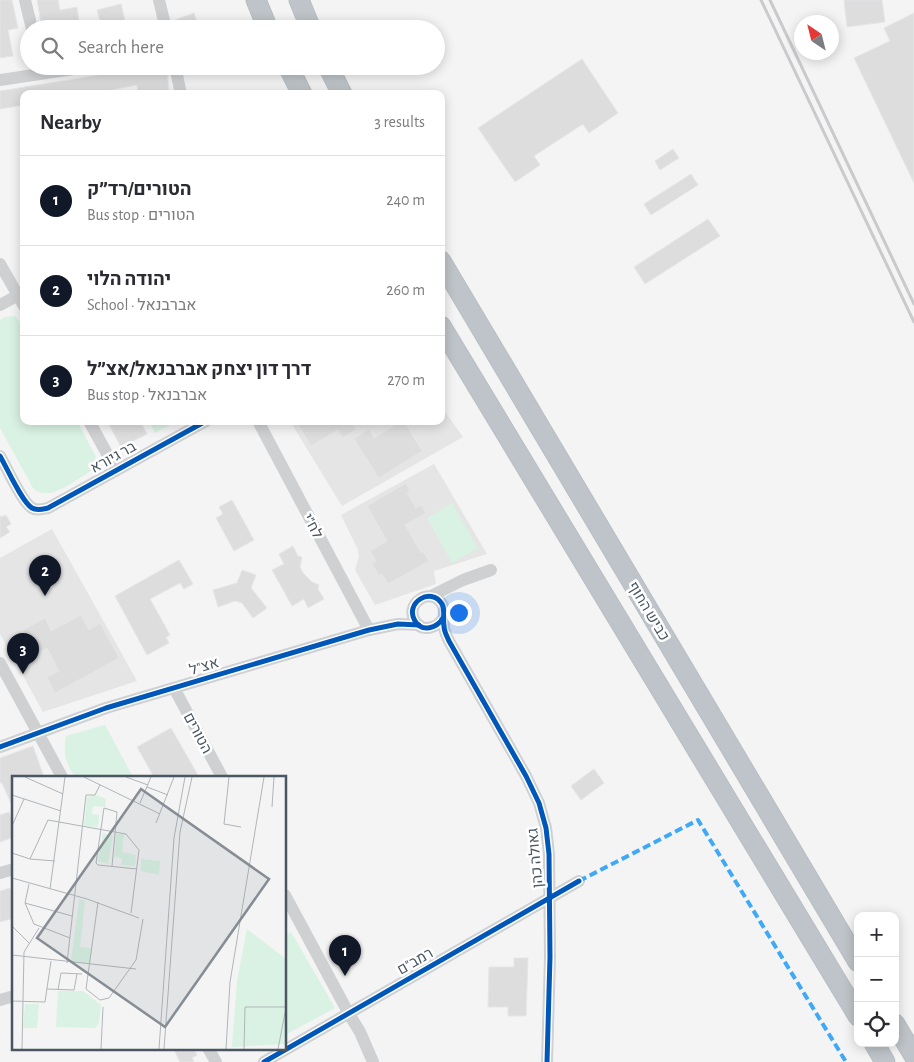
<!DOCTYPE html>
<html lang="en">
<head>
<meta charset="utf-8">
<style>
	body { margin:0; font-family:"Alegreya Sans",Heebo,sans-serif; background:#f2f2f3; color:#2b2b33 }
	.controls { position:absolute; right:15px; bottom:15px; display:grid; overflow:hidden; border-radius:10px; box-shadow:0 2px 12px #0003 }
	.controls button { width:45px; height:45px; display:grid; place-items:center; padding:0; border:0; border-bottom:1px solid #e1e1e2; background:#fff; color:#2b2b33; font:25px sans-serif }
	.compass { position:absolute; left:794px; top:15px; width:45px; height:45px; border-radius:50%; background:#fff; box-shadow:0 2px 12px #0003; rotate:325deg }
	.you { position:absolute; left:458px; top:612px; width:18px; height:18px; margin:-12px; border:4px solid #fff; border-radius:50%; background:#1a73e8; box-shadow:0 0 0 8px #1a73e833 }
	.badge { display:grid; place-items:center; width:32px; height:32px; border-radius:50%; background:#111827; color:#fff; font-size:16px; font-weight:700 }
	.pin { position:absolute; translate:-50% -41px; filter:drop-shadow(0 1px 2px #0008) }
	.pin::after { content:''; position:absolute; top:26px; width:18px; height:15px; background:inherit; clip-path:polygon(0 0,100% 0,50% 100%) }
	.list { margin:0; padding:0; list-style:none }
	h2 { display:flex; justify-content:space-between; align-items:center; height:65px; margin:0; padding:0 20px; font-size:21px }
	h2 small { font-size:16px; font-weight:400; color:#7c7c81 }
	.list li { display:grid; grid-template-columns:32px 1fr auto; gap:15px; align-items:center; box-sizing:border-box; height:90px; padding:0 20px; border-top:1px solid #e1e1e2 }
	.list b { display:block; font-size:19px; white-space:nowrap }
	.list p { margin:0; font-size:16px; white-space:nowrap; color:#7c7c81 }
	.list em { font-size:16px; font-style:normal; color:#7c7c81 }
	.icon { flex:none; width:28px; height:28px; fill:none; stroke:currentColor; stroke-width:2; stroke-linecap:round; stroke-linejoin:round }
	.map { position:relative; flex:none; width:914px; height:1062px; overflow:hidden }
	.search { position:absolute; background:#fff; box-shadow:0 2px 12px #0003; left:20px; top:20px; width:425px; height:55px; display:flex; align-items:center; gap:12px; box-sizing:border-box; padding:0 18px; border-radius:28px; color:#7c7c81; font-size:19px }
	.panel { position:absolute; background:#fff; box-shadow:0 2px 12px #0003; left:20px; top:90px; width:425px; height:335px; border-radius:10px }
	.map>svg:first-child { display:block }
	.education { fill:#e6e5e6 }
	.green { fill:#d9f2e3 }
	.building { fill:#ddddde; stroke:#e5e6e7 }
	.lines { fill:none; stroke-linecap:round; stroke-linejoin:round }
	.highway-casing { stroke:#b9bec3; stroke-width:21 }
	.minor { stroke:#ced0d2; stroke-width:12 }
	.highway { stroke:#bec4c9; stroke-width:19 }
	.rail { stroke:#c9cacc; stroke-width:3 }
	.quiet { stroke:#3fa9f5; stroke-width:4; stroke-dasharray:8 4; stroke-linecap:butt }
	.cycleway-casing { stroke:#fff; stroke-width:8 }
	.cycleway { stroke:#0057b8; stroke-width:5 }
	.labels { text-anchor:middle; stroke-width:5; stroke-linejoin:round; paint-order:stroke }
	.street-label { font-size:15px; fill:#4a5661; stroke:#fff }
	.inset-road { fill:none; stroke:#b0b5b9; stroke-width:1 }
	.view { fill:#868d94; fill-opacity:0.15; stroke:#868d94; stroke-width:2.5 }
	.inset-edge { fill:none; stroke:#4a5661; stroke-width:2.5 }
</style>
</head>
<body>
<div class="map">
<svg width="914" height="1062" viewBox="0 0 914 1062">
	<rect width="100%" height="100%" fill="#f4f4f4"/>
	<g class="education">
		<polygon points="441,406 463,437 342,506 290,421 441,421"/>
		<polygon points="434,464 487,554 434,571 436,584 375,605 355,570 359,556 358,550 341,515"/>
		<polygon points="52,529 137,681 43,712 0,634 0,558"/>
	</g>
	<g class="green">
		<path d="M15 316 24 328V421H77L96 457 91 471C75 480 48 504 33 488L0 428V320L5 317Z"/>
		<polygon points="149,421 177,421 155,433"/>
		<polygon points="452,503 478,548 452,563 427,518"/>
		<path d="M105 725 133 777H75C65 761 63 755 66 736Z"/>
		<polygon points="291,932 335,1008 285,1035 285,936"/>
	</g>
	<g class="building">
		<polygon points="0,0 12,0 18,28 8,30 13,56 0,58"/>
		<polygon points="37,0 58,0 60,10 77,7 79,23 42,29"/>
		<polygon points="844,0 882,0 885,22 847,27"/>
		<polygon points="121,4 125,21 116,25 118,29 102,29 97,10"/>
		<polygon points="194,13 199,29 178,29 175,20"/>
		<polygon points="914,13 914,183 854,58 890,41 884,28"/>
		<polygon points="582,59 618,113 589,133 583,124 534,156 540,165 515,182 478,128"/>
		<polygon points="167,68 169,93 138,94 137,85 111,90 111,94 97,94 96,92 84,94 24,94 24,105 0,109 0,91 124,71"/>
		<polygon points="673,149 679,158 660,170 655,161"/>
		<polygon points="691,174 698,185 651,215 644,204"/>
		<polygon points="708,219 720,236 645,284 634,267"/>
		<polygon points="107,421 140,421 147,434 121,447"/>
		<polygon points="296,421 352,421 356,430 342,438 338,430 311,446"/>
		<polygon points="401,421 404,421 422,451 379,478 354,439 369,429 374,438"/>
		<polygon points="406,483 410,491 407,493 416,508 421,505 426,513 405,525 421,553 423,551 429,561 388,584 382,574 379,576 372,564 376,561 370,551 387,541 367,506"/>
		<polygon points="232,500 254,540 234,551 216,518 223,514 219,507"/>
		<polygon points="0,515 1,517 6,515 11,524 6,527 10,532 0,538"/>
		<polygon points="293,546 298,556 302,557 300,567 303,573 312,582 319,585 318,589 324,599 308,608 304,599 292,606 272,570 284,564 279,554"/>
		<polygon points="179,560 193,584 184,589 180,583 150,599 170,635 166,637 169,643 147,655 115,596"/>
		<polygon points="242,570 256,575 251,588 267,608 253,618 242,603 235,601 218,607 213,590 237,583"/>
		<polygon points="81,615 89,630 100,623 119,658 55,693 47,677 59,671 47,648 36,654 23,630 45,618 51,631"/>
		<polygon points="171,728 199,777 154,777 137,747"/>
		<polygon points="33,746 44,777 14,777 14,810 2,783 0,783 0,758"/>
		<polygon points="594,769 604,783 581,800 571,786"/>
		<polygon points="9,812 14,824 14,837 0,842 0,815"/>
		<polygon points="10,888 14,902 14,918 0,922 0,891"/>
		<polygon points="514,958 528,958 526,1016 508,1016 508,1007 488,1007 489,967 514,967"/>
		<polygon points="173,1048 194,1048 197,1055 192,1058 194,1062 180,1062"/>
	</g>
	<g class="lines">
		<defs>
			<g id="highway">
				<polyline points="256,0 268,29"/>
				<polyline points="299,0 311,29"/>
				<polyline points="288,66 302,94"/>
				<polyline points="328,66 342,94"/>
				<polyline points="441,261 858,962"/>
				<polyline points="441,326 858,1016"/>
				<polyline points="895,1024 914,1056"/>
				<polyline points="874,1043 885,1062"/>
			</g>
		</defs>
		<use href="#highway" class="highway-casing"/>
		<g class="minor">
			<polyline points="25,0 32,29"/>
			<polyline points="159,0 166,29"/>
			<polyline points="175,66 181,94"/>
			<polyline points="0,80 93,66"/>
			<polyline points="0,264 24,306"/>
			<polyline points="0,305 24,292"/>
			<polyline points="89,421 116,470"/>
			<polyline points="258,421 369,630"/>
			<path d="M0 456C7 468 22 502 32 508 37 511 43 509 48 508L206 421"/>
			<polyline points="431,596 463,580 491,570"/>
			<path d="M443 618C437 628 422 633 415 621 404 603 431 586 442 604 446 611 442 619 444 626 444 632 447 636 449 641L526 776 539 803 546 828 549 854 550 957 547 1062"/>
			<polyline points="0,663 62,777"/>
			<polyline points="174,688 222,777"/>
			<polyline points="0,747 106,708 369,630 398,624 419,625"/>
			<polyline points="0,873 14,869"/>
			<polyline points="285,895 349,1014 360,1032 373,1062"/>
			<polyline points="0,1000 14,996"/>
			<polyline points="208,1048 216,1062"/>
			<polyline points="264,1062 579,881"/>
		</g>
		<use href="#highway" class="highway"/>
		<g class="rail">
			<polyline points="761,0 914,322"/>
			<polyline points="770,0 914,304"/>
		</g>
		<g class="quiet">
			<polyline points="251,93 252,94"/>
			<polyline points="579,881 698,820 846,1062"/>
		</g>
		<defs>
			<g id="cycleway">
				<path d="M0 456C7 468 22 502 32 508 37 511 43 509 48 508L206 421"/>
				<path d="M443 618C437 628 422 633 415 621 404 603 431 586 442 604 446 611 442 619 444 626 444 632 447 636 449 641L526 776 539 803 546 828 549 854 550 957 547 1062"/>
				<polyline points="0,747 106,708 369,630 398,624 419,625"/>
				<polyline points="264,1062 579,881"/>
			</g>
		</defs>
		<use href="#cycleway" class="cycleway-casing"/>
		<use href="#cycleway" class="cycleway"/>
	</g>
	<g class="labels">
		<g class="street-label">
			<text transform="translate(113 457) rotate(-29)" y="5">בר גיורא</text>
			<text transform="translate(313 526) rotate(62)" y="5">לח"י</text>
			<text transform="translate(649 611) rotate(59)" y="5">כביש החוף</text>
			<text transform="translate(204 666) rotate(-16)" y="5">אצ"ל</text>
			<text transform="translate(198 733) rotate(62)" y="5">הטורים</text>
			<text transform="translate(535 858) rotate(-95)" y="5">גאולה כהן</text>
			<text transform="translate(415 961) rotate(-30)" y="5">רמב"ם</text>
		</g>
	</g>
	<g transform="translate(12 776)">
		<rect width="274" height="274" fill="#f4f4f4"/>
		<path d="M84 19 94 23 93 31 81 30 80 38 87 39 86 51 72 50 75 21ZM91 57 101 60 96 88 86 85ZM104 58H112L110 76 124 79 123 90 109 89 110 82 102 81ZM129 83 148 85 147 99 129 95ZM67 123 73 125 68 171 79 172 78 187 59 185ZM235 153 274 183V268L220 271 225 205ZM46 215H71L89 229 87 248 83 252 44 251ZM13 228H27L25 252H11Z" fill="#d9f2e3"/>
		<path class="inset-road" d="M13 1 51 18M72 1 148 38M114 1 136 9M217 1 212 48 229 51M135 11 156 19M0 19 49 35M128 27 139 1M260 31 262 1M144 47 162 1M0 50 12 23M0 77 18 83 43 85M18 83 36 44 114 58 127 74 119 137M100 90 105 36 92 32 84 87 86 89 125 93M0 102 75 123 127 142M17 108 13 127 60 140M38 113 53 1M86 126 74 213 88 224 97 222 124 184 131 143M13 127 22 148 58 162M0 150 17 167M0 179 124 193M55 187 74 19H83L88 9M35 213 62 214 65 198M46 214 49 197 70 198M0 225 33 226 39 185M10 273 12 176 27 152M89 273 91 231M147 273 162 62 173 1M152 273 168 56 180 1M214 273 218 206 252 1M232 273 233 231H274M266 273 274 232"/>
		<path class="view" d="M129 13 257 103 153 251 25 162Z"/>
		<rect width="274" height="274" class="inset-edge"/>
	</g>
</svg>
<div class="controls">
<button>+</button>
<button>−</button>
<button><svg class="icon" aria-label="locate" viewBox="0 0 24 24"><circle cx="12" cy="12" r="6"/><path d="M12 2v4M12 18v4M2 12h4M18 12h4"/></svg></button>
</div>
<svg class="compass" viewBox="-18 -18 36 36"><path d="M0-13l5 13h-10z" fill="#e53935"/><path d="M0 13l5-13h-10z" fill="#7c7c81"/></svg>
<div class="you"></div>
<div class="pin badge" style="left:345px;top:976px">1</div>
<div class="pin badge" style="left:45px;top:596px">2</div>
<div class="pin badge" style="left:23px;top:674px">3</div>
<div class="search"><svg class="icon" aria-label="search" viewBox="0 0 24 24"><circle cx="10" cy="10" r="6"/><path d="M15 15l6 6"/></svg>Search here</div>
<section class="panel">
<h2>Nearby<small>3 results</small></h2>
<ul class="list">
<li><span class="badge">1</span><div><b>הטורים/רד״ק</b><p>Bus stop · הטורים</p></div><em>240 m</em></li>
<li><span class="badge">2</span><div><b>יהודה הלוי</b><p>School · אברבנאל</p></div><em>260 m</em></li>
<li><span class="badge">3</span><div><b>דרך דון יצחק אברבנאל/אצ״ל</b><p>Bus stop · אברבנאל</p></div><em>270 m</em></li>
</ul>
</section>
</div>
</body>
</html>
